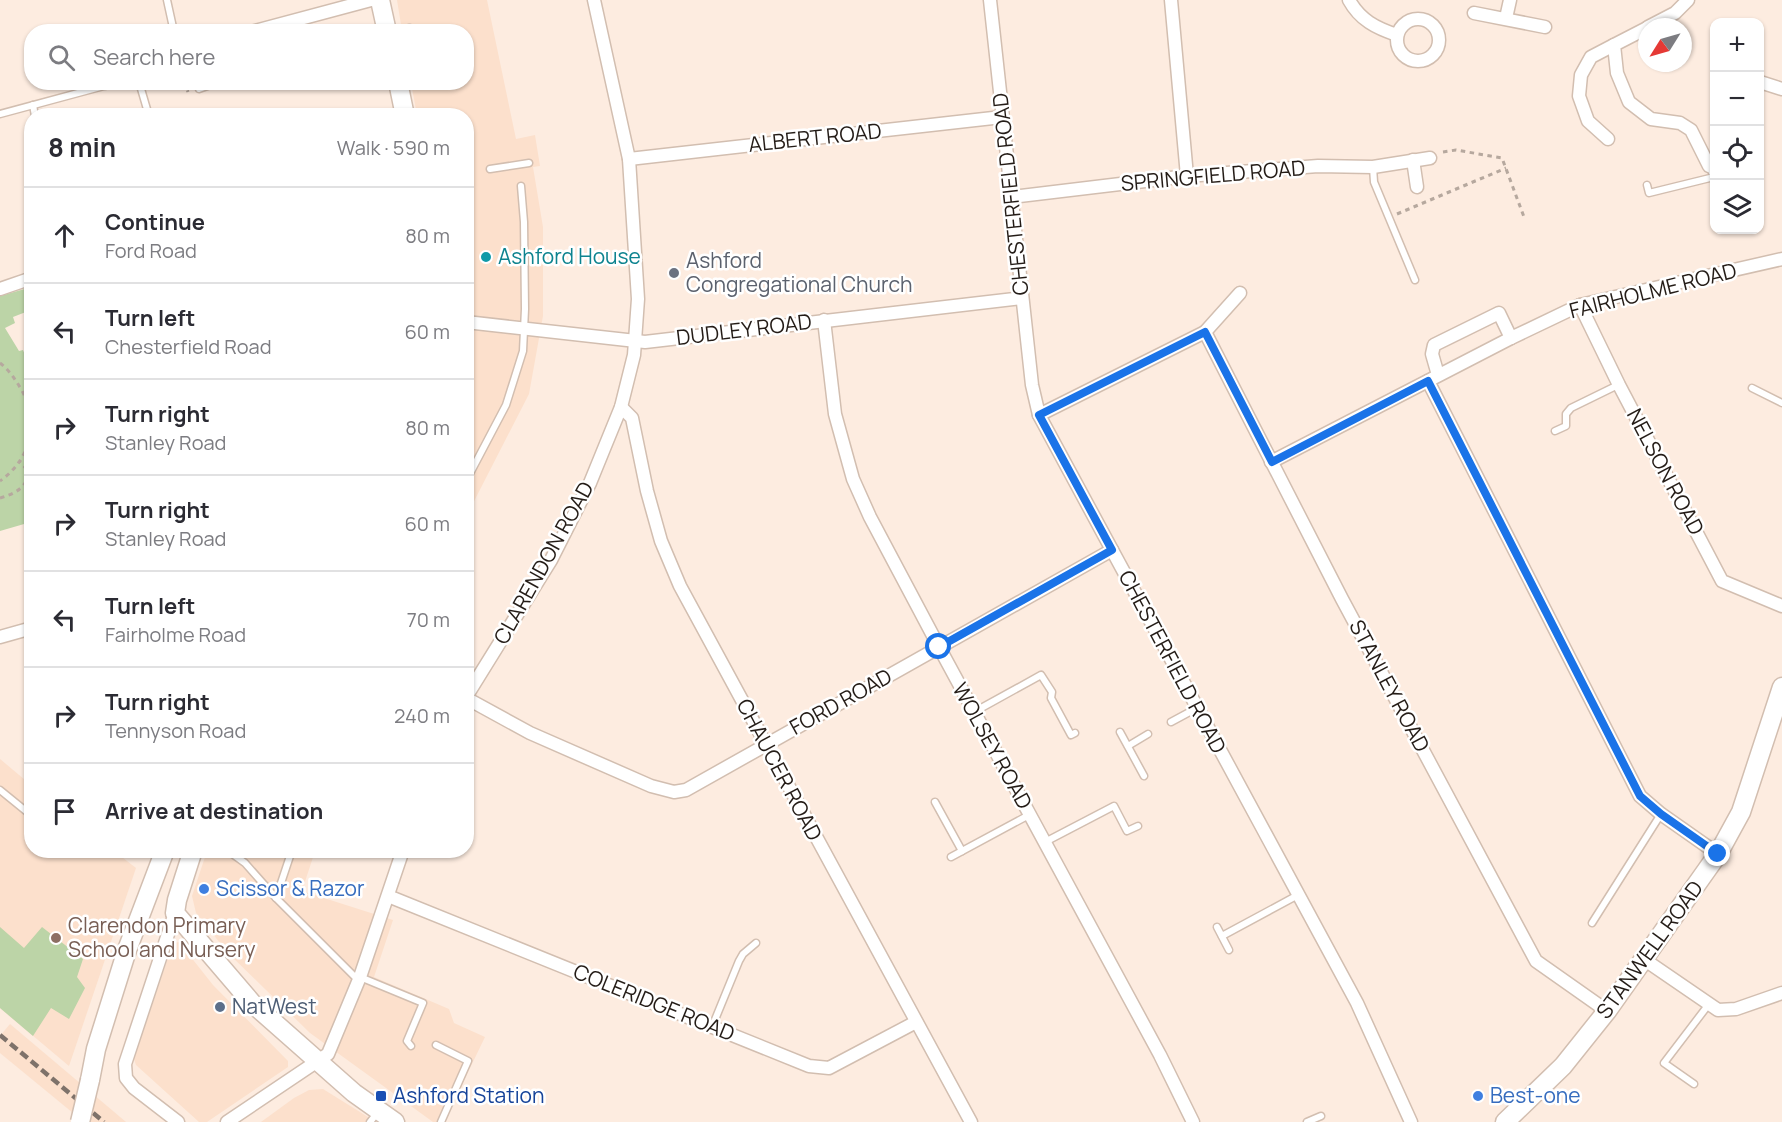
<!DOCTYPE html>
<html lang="en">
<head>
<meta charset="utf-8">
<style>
	body { margin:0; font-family:Manrope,sans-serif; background:#f2f2f3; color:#2b2b33 }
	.controls { position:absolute; right:18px; top:18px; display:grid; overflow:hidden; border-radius:12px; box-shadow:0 2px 4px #0004 }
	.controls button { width:54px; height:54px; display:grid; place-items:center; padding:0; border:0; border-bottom:2px solid #e1e1e2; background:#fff; color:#2b2b33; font:30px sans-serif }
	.compass { position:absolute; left:1638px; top:18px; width:54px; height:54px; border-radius:50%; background:#fff; box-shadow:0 2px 4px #0004; rotate:233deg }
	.stop { position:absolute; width:18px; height:18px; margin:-14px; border:4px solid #1a73e8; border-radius:50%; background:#fff }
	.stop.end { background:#1a73e8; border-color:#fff; box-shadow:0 2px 6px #0008 }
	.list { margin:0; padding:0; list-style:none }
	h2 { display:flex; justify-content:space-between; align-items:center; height:78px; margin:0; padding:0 24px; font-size:26px }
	h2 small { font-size:20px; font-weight:400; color:#7c7c81 }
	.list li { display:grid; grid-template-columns:39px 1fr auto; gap:18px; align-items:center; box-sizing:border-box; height:96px; padding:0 24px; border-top:2px solid #e1e1e2 }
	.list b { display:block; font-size:22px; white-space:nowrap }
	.list p { margin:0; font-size:20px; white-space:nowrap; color:#7c7c81 }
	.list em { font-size:20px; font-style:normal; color:#7c7c81 }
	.icon { flex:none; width:33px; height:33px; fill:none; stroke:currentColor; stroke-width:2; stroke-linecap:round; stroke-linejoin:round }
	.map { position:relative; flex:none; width:1782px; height:1122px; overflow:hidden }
	.search { position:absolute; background:#fff; box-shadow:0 2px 4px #0004; left:24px; top:24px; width:450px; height:66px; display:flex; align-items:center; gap:15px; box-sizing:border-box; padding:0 21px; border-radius:24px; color:#7c7c81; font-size:22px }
	.panel { position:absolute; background:#fff; box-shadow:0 2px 4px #0004; left:24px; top:108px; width:450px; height:750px; border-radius:24px }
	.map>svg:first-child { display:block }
	.built { fill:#fce0cc }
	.green { fill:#bcd4a7 }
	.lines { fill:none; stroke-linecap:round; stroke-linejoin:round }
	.lane-casing { stroke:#d2beb0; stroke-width:9 }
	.street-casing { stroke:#d2beb0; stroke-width:15 }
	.secondary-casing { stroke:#d2beb0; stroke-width:21 }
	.path { stroke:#b6a89e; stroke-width:3; stroke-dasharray:4.5 4.5; stroke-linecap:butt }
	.lane { stroke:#fff; stroke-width:6 }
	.street { stroke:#fff; stroke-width:12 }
	.secondary { stroke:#fff; stroke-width:18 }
	.rail { stroke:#7e726a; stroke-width:4.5; stroke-dasharray:9 4.5; stroke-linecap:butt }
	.secondary-bridge-casing { stroke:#d2beb0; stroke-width:21; stroke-linecap:butt }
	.secondary-bridge { stroke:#fff; stroke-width:18 }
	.route { stroke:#1a73e8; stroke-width:8 }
	.culture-dot { fill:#0f9aa8; stroke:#fff; stroke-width:2 }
	.worship-dot { fill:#6b7280; stroke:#fff; stroke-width:2 }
	.shop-dot { fill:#3f7fe0; stroke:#fff; stroke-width:2 }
	.education-dot { fill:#8d6e63; stroke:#fff; stroke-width:2 }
	.service-dot { fill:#5c6f8a; stroke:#fff; stroke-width:2 }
	.transit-dot { fill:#1a4fb4; stroke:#fff; stroke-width:2 }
	.labels { text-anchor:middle; stroke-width:5; stroke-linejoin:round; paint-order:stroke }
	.street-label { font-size:21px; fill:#241c17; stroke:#fff }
	.culture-label { font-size:21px; fill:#0d838f; stroke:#fff; text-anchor:start }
	.worship-label { font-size:21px; fill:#5b616d; stroke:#fff; text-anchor:start }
	.shop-label { font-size:21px; fill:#366cbe; stroke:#fff; text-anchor:start }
	.education-label { font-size:21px; fill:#785e54; stroke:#fff; text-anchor:start }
	.service-label { font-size:21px; fill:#4e5e75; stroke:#fff; text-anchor:start }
	.transit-label { font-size:21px; fill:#164399; stroke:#fff; text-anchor:start }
</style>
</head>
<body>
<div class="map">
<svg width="1782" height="1122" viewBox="0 0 1782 1122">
	<rect width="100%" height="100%" fill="#fdece0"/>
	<g class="built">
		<polygon points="397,0 487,0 516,139 535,135 540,166 533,167 543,227 543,316 529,394 467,515 466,116 417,115 411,83 466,82 466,32 402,31"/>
		<polygon points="0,759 31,785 32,850 114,851 136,868 69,1066 0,1008"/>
		<polygon points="207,851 315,851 302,891 393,920 374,977 449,1009 454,1023 485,1037 444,1122 433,1122 310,1033 228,953 196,913 192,896"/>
		<polygon points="179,942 213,985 288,1061 288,1067 207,1122 199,1122 136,1065 134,1059 173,943"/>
		<polygon points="10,1024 126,1122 84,1122 0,1053 0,1036"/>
		<polygon points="323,1089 376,1122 261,1122 294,1098 309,1090"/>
	</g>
	<g class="green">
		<polygon points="28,288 31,296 31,310 13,317 15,323 5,328 19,351 23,350 31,370 31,522 0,531 0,296"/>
		<polygon points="0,927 24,948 42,927 83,959 77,977 85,988 69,1019 51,1008 33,1036 0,1008"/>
	</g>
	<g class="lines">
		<defs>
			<g id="lane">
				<polyline points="167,0 174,32"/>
				<polyline points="393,32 410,28"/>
				<polyline points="139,82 149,116"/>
				<polyline points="199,89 219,82"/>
				<polyline points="33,105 35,116"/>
				<polyline points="0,114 104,86 126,82"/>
				<polyline points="1373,167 1374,182 1415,280"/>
				<polyline points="490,169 529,163"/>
				<polyline points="1647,185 1649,193 1714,177 1709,166"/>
				<polyline points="1752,388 1782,403"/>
				<polyline points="1555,431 1566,426 1566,414 1571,408 1618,385"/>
				<polyline points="466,481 506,405 523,351 525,309 524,222 521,186"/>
				<polyline points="466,504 469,500 467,481"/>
				<polyline points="974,712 1041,675 1052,692 1051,698 1071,735 1075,733"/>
				<polyline points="1171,722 1197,708"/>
				<polyline points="1120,732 1144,776"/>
				<polyline points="1128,746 1148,734"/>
				<polyline points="0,790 32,816"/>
				<polyline points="935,802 962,851"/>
				<polyline points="1045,842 1114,806 1127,831 1138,826"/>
				<polyline points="227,850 245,863 276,898 358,980"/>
				<polyline points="951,857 1029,815"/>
				<polyline points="276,898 292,850"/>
				<polyline points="1592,923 1661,814"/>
				<polyline points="1217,927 1229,950"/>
				<polyline points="1222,936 1298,895"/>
				<polyline points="360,977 423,1003 407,1041 411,1046"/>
				<polyline points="712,1027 739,961 743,954 756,943"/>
				<polyline points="436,1045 468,1061 441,1122"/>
				<polyline points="1694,1084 1664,1063 1709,1004"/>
				<polyline points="370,1122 378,1112"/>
				<polyline points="1307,1122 1321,1116"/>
			</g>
			<g id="street">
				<polyline points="990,0 1032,385 1039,415 1357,1003 1411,1122"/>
				<polyline points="1171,0 1187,176"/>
				<path d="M1349 0C1360 20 1376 28 1397 35"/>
				<polyline points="1474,13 1545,27"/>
				<polyline points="1506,18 1510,0"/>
				<circle cx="1418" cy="40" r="21"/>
				<polyline points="1648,27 1675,13 1688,0"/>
				<polyline points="1647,28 1614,45 1617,73 1629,102 1651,119 1680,123 1691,130 1709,166"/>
				<polyline points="251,32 371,0"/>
				<polyline points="1760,82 1782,89"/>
				<polyline points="1608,139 1588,121 1579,96 1581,75 1591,57 1614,45"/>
				<polyline points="629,159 1002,117"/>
				<polyline points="1413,160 1417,187"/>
				<polyline points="1012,197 1187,176 1318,166 1373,167 1430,158"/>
				<polyline points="0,289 32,278"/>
				<polyline points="1580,305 1619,385 1722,581 1782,606"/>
				<polyline points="824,320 835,414 853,479 870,517 939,647 1160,1055 1193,1122"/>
				<polyline points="466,322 645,342 1022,298"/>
				<polyline points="1205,332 1240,293"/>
				<polyline points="1438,375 1432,354 1434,345 1499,313 1511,338"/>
				<polyline points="1428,381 1640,796 1661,814 1718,854"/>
				<polyline points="621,407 632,418 647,491 661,541 680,586 971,1122"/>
				<polyline points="1039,415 1205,332 1342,599 1536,961 1607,1011"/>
				<polyline points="1271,462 1511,338 1580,305 1782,259"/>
				<polyline points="0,637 32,628"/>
				<polyline points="466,697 551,560 590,483 621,407 634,355 638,299 629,159 594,0"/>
				<polyline points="466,698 530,733 651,786 674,792 686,790 1112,550"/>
				<polyline points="388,896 809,1066 829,1068 916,1022"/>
				<polyline points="175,913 125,1064 126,1078 134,1088 178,1122"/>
				<polyline points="1645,960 1718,1010 1736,1009 1782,993"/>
				<polyline points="227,1122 328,1054 360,977 403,850"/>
			</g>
			<g id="secondary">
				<polyline points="380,0 387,32"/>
				<polyline points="398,82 405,116"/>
				<polyline points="193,850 177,900 175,913 252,1003 354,1093 395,1122"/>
				<polyline points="90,1080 96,1049 127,950 165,850"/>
				<polyline points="1505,1122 1563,1066 1607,1011 1718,854 1741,812 1782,687"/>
			</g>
		</defs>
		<use href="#lane" class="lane-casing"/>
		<use href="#street" class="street-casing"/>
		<use href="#secondary" class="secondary-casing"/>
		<g class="path">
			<polyline points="184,82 188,92"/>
			<polyline points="1443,152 1456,150 1502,158 1524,217"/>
			<polyline points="1397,214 1506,168"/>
			<path d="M0 363C9 370 15 379 21 389 40 422 31 459 0 481"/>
			<path d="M0 498C14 494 27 488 29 472L20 462"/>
		</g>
		<use href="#lane" class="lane"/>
		<use href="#street" class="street"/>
		<use href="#secondary" class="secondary"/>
		<polyline class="rail" points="0,1035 104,1122"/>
		<defs>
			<polyline id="secondary-bridge" points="80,1122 90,1080"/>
		</defs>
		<use href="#secondary-bridge" class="secondary-bridge-casing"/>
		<use href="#secondary-bridge" class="secondary-bridge"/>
	</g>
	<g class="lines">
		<polyline class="route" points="939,647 1112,550 1039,415 1205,332 1272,462 1428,381 1640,796 1661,814 1718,854"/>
	</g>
	<circle class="culture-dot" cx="486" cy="257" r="6"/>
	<circle class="worship-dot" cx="674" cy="273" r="6"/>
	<g class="shop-dot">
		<circle cx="204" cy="889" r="6"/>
		<circle cx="1478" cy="1096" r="6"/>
	</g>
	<circle class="education-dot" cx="56" cy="938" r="6"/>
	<circle class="service-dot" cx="220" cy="1007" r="6"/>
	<rect class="transit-dot" x="375" y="1090" width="12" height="12" rx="3"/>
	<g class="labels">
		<g class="street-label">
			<text transform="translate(815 138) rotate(-6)" y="7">ALBERT ROAD</text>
			<text transform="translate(1213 176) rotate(-5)" y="7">SPRINGFIELD ROAD</text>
			<text transform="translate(1011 194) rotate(-96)" y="7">CHESTERFIELD ROAD</text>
			<text transform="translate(1653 291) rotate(-14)" y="7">FAIRHOLME ROAD</text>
			<text transform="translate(744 330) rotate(-7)" y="7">DUDLEY ROAD</text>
			<text transform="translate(1665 472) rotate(62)" y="7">NELSON ROAD</text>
			<text transform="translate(544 563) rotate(-61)" y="7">CLARENDON ROAD</text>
			<text transform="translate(1172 662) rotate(62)" y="7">CHESTERFIELD ROAD</text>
			<text transform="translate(1389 686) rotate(62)" y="7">STANLEY ROAD</text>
			<text transform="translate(841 702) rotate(-29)" y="7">FORD ROAD</text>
			<text transform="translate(992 746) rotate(61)" y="7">WOLSEY ROAD</text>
			<text transform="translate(779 770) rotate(62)" y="7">CHAUCER ROAD</text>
			<text transform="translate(1650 950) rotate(-54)" y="7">STANWELL ROAD</text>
			<text transform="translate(654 1003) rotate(22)" y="7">COLERIDGE ROAD</text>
		</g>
		<g class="culture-label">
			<text x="498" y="264">Ashford House</text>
		</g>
		<g class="worship-label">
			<text x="686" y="268">Ashford<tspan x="686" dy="24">Congregational Church</tspan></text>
		</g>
		<g class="shop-label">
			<text x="216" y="896">Scissor &amp; Razor</text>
			<text x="1490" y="1103">Best-one</text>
		</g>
		<g class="education-label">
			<text x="68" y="933">Clarendon Primary<tspan x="68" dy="24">School and Nursery</tspan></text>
		</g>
		<g class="service-label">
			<text x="232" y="1014">NatWest</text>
		</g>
		<g class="transit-label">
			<text x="393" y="1103">Ashford Station</text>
		</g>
	</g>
</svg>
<div class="controls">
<button>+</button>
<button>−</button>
<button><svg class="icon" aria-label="locate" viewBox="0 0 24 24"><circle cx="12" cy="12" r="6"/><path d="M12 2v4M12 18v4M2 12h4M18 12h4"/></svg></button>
<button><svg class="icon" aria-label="layers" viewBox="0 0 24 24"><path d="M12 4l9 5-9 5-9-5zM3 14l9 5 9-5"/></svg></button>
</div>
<svg class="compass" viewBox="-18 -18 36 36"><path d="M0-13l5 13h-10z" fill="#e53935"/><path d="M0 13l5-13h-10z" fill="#7c7c81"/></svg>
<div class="stop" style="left:939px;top:647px"></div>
<div class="stop end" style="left:1718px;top:854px"></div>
<div class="search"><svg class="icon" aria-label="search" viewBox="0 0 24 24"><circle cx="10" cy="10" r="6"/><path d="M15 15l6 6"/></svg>Search here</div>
<section class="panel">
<h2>8 min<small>Walk · 590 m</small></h2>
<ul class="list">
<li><svg class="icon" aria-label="ahead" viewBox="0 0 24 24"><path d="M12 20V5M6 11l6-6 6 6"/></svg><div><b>Continue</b><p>Ford Road</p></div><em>80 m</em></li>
<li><svg class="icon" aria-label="left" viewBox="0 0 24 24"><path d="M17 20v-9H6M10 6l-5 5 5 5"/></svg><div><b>Turn left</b><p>Chesterfield Road</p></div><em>60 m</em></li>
<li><svg class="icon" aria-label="right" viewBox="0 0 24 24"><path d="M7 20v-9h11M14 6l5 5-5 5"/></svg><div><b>Turn right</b><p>Stanley Road</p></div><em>80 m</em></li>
<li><svg class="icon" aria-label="right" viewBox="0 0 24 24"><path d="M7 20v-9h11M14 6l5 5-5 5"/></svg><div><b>Turn right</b><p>Stanley Road</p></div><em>60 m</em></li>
<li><svg class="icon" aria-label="left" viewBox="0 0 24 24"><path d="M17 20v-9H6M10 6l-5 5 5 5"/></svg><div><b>Turn left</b><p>Fairholme Road</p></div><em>70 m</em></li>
<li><svg class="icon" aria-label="right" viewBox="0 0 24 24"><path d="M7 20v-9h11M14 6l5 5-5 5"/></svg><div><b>Turn right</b><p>Tennyson Road</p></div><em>240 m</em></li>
<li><svg class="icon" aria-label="arrive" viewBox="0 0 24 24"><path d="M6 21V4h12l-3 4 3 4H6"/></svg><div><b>Arrive at destination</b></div></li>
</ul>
</section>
</div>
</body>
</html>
